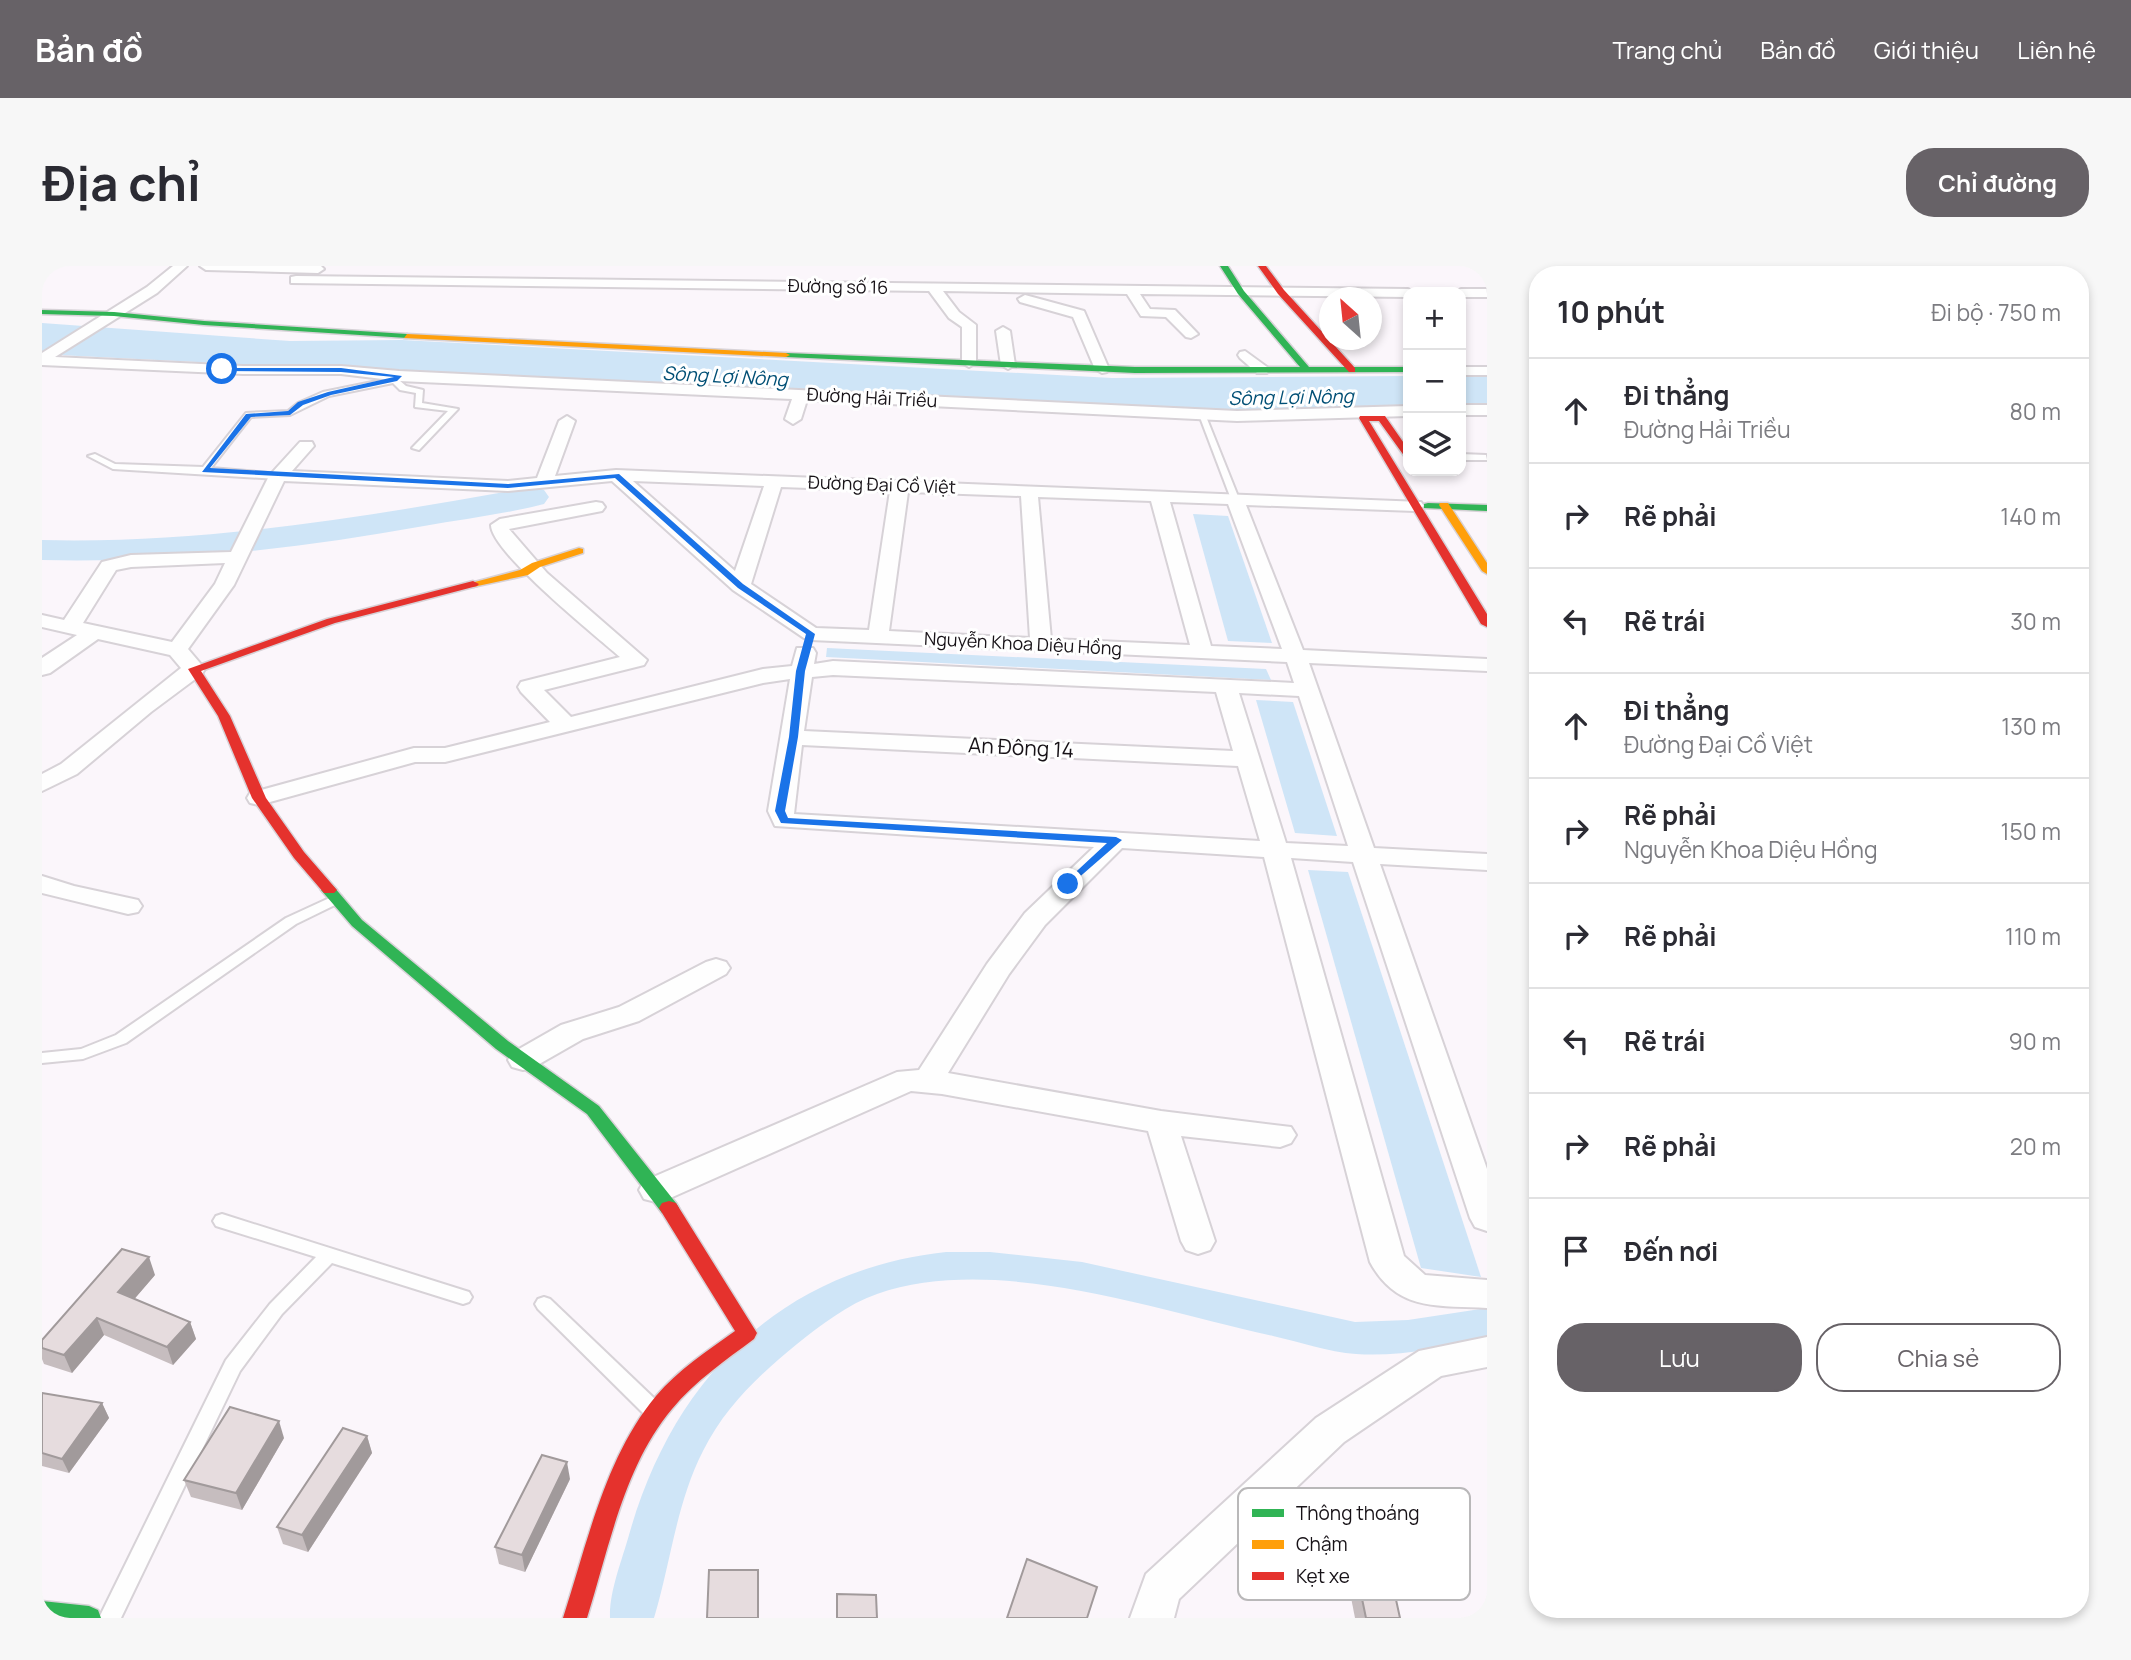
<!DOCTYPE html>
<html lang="vi">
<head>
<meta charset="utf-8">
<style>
	body { margin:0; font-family:Manrope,sans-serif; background:#f7f7f7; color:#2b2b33 }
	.controls { position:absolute; right:21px; top:21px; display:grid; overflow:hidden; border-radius:14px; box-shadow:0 4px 10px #0003 }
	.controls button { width:63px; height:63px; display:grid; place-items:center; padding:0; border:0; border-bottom:2px solid #e1e1e2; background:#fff; color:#2b2b33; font:35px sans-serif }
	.compass { position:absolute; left:1277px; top:21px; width:63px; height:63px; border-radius:50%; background:#fff; box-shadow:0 4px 10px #0003; rotate:333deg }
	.stop { position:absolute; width:21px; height:21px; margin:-16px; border:5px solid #1a73e8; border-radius:50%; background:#fff }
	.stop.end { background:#1a73e8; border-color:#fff; box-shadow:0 2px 7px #0008 }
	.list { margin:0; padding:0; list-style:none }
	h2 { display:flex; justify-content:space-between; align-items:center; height:91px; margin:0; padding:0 28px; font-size:30px }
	h2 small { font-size:23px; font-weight:400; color:#7c7c81 }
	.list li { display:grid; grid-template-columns:46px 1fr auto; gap:21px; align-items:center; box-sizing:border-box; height:105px; padding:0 28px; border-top:2px solid #e1e1e2 }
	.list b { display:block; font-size:26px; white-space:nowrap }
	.list p { margin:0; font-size:23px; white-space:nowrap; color:#7c7c81 }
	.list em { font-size:23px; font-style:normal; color:#7c7c81 }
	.actions { display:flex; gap:14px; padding:21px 28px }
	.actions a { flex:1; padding:16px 0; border:2px solid #676267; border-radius:28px; text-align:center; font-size:24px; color:#676267 }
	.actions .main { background:#676267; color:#fff }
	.icon { flex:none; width:38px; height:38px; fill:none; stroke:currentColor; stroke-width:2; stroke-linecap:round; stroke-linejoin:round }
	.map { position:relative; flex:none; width:1445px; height:1352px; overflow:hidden; border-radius:28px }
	header { display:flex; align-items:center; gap:42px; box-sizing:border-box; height:98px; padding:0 35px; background:#676267; color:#fff }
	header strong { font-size:33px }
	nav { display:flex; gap:38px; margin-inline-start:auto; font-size:24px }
	.intro { display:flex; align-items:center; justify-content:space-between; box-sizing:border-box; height:168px; padding:0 42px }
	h1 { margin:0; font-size:49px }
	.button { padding:18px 32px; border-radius:28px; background:#676267; color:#fff; font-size:24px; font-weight:700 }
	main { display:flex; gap:42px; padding:0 42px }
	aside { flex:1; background:#fff; border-radius:28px; box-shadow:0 4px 10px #0003 }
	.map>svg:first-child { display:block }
	.water { fill:#cfe5f7 }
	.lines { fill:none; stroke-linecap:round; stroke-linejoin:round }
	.canal { fill:#cfe5f7; fill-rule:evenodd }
	.river { fill:#cfe5f7; fill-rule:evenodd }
	.lane-casing { stroke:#d7d2d7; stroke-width:4 }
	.street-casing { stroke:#d7d2d7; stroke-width:4 }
	.fast-casing { stroke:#d7d2d7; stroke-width:3 }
	.slow-casing { stroke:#d7d2d7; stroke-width:3 }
	.jam-casing { stroke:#d7d2d7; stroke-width:3 }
	.lane { fill:#fefefe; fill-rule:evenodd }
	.street { fill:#fefefe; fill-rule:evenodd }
	.fast { fill:#30b455; fill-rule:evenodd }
	.slow { fill:#ff9f0a; fill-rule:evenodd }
	.jam { fill:#e5322d; fill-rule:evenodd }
	.wall { fill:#c6bdbf }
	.shaded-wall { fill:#a19a9b }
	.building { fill:#e6dcde; stroke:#a19a9b; stroke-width:2 }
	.route { fill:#1a73e8 }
	.labels { text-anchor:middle; stroke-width:6; stroke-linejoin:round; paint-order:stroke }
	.far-street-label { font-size:18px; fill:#171217; stroke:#fff }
	.far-water-label { font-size:19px; font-style:italic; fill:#014f75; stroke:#fff }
	.street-label { font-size:21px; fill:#171217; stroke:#fff }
	.key { fill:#fff; stroke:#b9b8b9; stroke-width:2 }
	.key-label { font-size:19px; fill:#171217 }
</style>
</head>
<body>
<header>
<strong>Bản đồ</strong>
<nav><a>Trang chủ</a><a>Bản đồ</a><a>Giới thiệu</a><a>Liên hệ</a></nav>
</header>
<div class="intro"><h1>Địa chỉ</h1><a class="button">Chỉ đường</a></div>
<main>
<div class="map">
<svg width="1445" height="1352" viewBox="0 0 1445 1352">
	<rect width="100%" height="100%" fill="#fbf6fb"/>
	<g class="water">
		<polygon points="0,57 248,75 360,74 1070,112 1366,110 1366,142 1145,146 17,89 0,88"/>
		<polygon points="1419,109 1445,109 1445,140 1419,141"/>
		<polygon points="1151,248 1186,250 1230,377 1186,375"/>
		<polygon points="785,382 1224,403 1229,414 784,391"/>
		<polygon points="1214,434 1251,436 1295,570 1253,567"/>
		<polygon points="1266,604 1306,606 1439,1011 1379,1002"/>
	</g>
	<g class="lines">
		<path class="canal" d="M904 986H948L1040 996 1313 1056 1366 1054 1445 1042V1074C1402 1081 1357 1091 1314 1088 1286 1086 1258 1076 1231 1070 1113 1044 954 987 835 1028 806 1038 779 1059 755 1078 717 1109 683 1141 661 1185 634 1238 629 1296 612 1352H568C567 1326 580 1294 587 1269 631 1112 739 1004 904 986Z"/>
		<path class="river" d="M491 221 502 224 507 231 502 238C463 248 422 253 382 260 255 283 129 297 0 294V274C167 278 328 250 491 221Z"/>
		<defs>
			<g id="lane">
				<polygon points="354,108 360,108 357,114 364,120 381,124 380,137 416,143 377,184 370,182 406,145 373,141 374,127 358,124 351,117 287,130 248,149 209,151 169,202 239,208 239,212 236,213 71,203 46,190 53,188 73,198 161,201 204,147 246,145 256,137 281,126 350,112"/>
				<polygon points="1156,146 1163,148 1197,233 1196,235 1189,233"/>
				<polygon points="1419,188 1444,189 1445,194 1419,194"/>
				<polygon points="294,629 299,630 301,633 299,636 254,658 84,777 41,793 0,797 0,787 39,783 74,769 244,652"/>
				<polygon points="180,948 427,1026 430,1031 427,1036 421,1038 290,997 240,1048 198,1105 79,1352 57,1352 184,1094 228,1038 274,991 174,960 171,955 174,950"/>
				<polygon points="502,1031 508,1033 616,1136 619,1142 616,1148 609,1150 602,1148 496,1043 493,1038 496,1033"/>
			</g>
			<g id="street">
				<polygon points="131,0 145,0 115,27 13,91 201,100 299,100 357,105 1195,145 1366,140 1366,150 1195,155 765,134 759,153 751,158 743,153 750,133 357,115 299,108 201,108 0,99 0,87 105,21"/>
				<polygon points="158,0 279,0 282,3 276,7 164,4"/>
				<polygon points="254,10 1366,23 1372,26 1366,26 1366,31 1098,28 1108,43 1133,44 1156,68 1149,72 1144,71 1124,51 1099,50 1085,28 901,25 917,46 934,59 934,97 927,101 920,97 920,61 907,52 887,25 249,17 249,11"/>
				<polygon points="1419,23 1445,23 1445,31 1419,31 1419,26 1413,26"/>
				<polygon points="983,29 1042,45 1067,103 1065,106 1060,107 1053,103 1031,51 978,36 976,33"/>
				<polygon points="961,61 968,65 973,99 966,103 959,99 954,65"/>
				<polygon points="1203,85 1225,101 1227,104 1225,107 1215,107 1198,92 1196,89 1198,86"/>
				<rect x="1419" y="101" width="26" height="8"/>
				<rect x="1419" y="139" width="26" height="10"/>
				<path d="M525 150 533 155 513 210 574 204 1379 236 1382 240 1373 245 1204 239 1261 384 1445 393V405L1267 397 1332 582 1445 588V604L1338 598 1445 903V965L1433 961 1428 952 1311 596 1249 592 1362 990 1383 1009 1445 1014V1042C1396 1039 1355 1046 1328 996L1222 591 1080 582 1003 659 967 708 906 807 1119 845 1249 861 1254 869 1249 877 1238 881 1139 870 1173 975 1168 984 1156 988 1144 984 1139 975 1106 865 900 828 869 825 626 933 614 936 602 933 597 924 602 915 855 806 877 804 945 698 983 647 1052 581 733 560 726 545 748 413 721 417 403 496H373L217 539 208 537 205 532 208 527 372 482H403L508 456 479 426 476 421 479 416 578 391C555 371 448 285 449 259L458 253 554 236 560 237 563 241 560 245 467 263 505 307 605 394 602 399 502 424 529 451 721 403 750 400 755 382H771L774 387 772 398 791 395 1252 417 1245 396 769 374 762 372 691 324 570 215 466 225 242 215 192 319 146 383 163 403 160 408 109 446 35 508 0 525V508L19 498 139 402 128 389 56 373 8 407 0 409V392L35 369 0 361V349L22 354 60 296 89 289 189 286 227 210 258 176H270L272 180 250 205 466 215 495 212 517 155ZM591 215 722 220 693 305ZM739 221 848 225 827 364 774 362 709 318ZM866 226 979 230 988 372 847 365ZM996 231 1109 235 1148 379 1009 373ZM1128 236 1186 238 1240 383 1169 380ZM183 297 173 318 130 376 41 357 74 304 89 301ZM791 409 1174 426 1191 485 762 465 770 411ZM1197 427 1257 430 1306 580 1244 577ZM760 479 1196 500 1218 575 752 548Z"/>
				<polygon points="0,610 32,620 96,634 100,640 96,646 86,648 0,627"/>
				<polygon points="674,693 684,696 688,702 684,708 597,755 541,773 492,801 481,804 470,801 466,794 470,787 519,759 577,741 664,696"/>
				<polygon points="1445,1071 1445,1101 1399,1110 1302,1176 1137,1333 1132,1352 1088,1352 1104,1308 1274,1152 1377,1085"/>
			</g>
			<g id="fast">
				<polygon points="1178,0 1186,0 1202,25 1267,101 1366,101 1366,106 1093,107 744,91 740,89 744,87 1093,101 1258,101 1196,28"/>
				<polygon points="0,44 72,46 162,55 365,68 369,70 365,72 162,59 72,50 0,48"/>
				<polygon points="1386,237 1445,239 1445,245 1382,242 1382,238"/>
				<polygon points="287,619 292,621 320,654 466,775 557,840 634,937 637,942 634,947 627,949 620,947 545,848 454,783 310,660 279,624"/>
				<polygon points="0,1335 47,1340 56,1344 59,1352 0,1352"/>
			</g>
			<g id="slow">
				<polygon points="365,68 744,87 748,89 744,91 362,72"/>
				<polygon points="1398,237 1406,237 1445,297 1445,308 1440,305 1397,239"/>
				<polygon points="537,282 541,283 541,287 498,301 486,309 431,321 425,318 478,304 490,297"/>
			</g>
			<g id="jam">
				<polygon points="1216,0 1224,0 1242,24 1313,102 1313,106 1307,106 1236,28"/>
				<polygon points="1318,150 1343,150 1366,183 1366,192 1363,191 1337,155 1327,155 1445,348 1445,361 1439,358 1317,152"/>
				<polygon points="431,315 437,318 435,320 293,357 159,405 188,450 224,532 262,586 295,624 292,627 282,627 252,592 210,532 176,450 146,403 285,353"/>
				<path d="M627 935 634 937 715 1067 712 1073C684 1094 653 1115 630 1143 582 1200 567 1282 545 1352H521C545 1278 563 1191 614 1130 636 1104 665 1085 693 1065L617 942 620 937Z"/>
			</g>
		</defs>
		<use href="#lane" class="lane-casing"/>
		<use href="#street" class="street-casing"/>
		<use href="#fast" class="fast-casing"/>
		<use href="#slow" class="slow-casing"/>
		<use href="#jam" class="jam-casing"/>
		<use href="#lane" class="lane"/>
		<use href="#street" class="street"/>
		<use href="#fast" class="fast"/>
		<use href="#slow" class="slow"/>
		<use href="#jam" class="jam"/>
	</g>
	<g class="wall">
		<polygon points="113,1009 92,1033 148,1056 154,1073 131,1099 62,1069 30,1107 2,1098 0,1093 0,1074"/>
		<polygon points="0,1127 60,1137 67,1152 27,1207 0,1200"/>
		<polygon points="325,1170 330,1187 266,1286 241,1278 235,1261"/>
		<polygon points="242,1172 200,1244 149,1231 142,1214"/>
		<polygon points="528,1213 483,1306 457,1298 453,1281"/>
		<polygon points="1312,1294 1358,1352 1313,1352 1305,1311"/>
	</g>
	<g class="shaded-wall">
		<polygon points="107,991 113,1009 83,1044 76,1026"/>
		<polygon points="55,1052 62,1069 30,1107 22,1089"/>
		<polygon points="148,1056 154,1073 131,1099 125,1081"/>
		<polygon points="60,1137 67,1152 27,1207 20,1193"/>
		<polygon points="237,1155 242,1172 200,1244 194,1227"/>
		<polygon points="325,1170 330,1187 266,1286 260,1269"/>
		<polygon points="525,1196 528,1213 483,1306 480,1289"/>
	</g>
	<g class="building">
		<polygon points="80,983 107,991 76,1026 148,1056 125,1081 55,1052 22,1089 0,1082 0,1074"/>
		<polygon points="0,1127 60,1137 20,1193 0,1187"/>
		<polygon points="188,1141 237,1155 194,1227 142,1214"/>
		<polygon points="301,1162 325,1170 260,1269 235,1261"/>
		<polygon points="500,1189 525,1196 480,1289 453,1281"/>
		<polygon points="985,1293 1055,1321 1045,1352 965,1352"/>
		<polygon points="1312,1294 1346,1297 1358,1352 1324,1352"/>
		<polygon points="667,1304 716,1304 716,1352 665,1352"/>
		<polygon points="795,1328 834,1329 835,1352 795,1352"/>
	</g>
	<polygon class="route" points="178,102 299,102 360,110 355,115 289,129 261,139 248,149 209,151 168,202 466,218 577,208 701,318 773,368 763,405 756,471 743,545 746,552 1074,571 1080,574 1026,621 1023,620 1023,616 1065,577 739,557 733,545 747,471 754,405 764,368 696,322 573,212 466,222 160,206 204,148 246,145 256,136 286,126 352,111 299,106 180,105"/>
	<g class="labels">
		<g class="far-street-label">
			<text transform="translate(796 21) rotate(1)" y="6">Đường số 16</text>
			<text transform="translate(830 132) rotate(3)" y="6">Đường Hải Triều</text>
			<text transform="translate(840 219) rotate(2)" y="6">Đường Đại Cồ Việt</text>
			<text transform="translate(981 378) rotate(3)" y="6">Nguyễn Khoa Diệu Hồng</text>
		</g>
		<g class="far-water-label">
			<text transform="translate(683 110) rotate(3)" y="7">Sông Lợi Nông</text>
			<text transform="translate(1249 131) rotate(-1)" y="7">Sông Lợi Nông</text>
		</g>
		<g class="street-label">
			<text transform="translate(979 482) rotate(3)" y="7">An Đông 14</text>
		</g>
	</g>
	<rect x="1196" y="1222" width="232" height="112" rx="10" class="key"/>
	<rect x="1210" y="1243" width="32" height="8" fill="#30b455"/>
	<rect x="1210" y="1274" width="32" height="9" fill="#ff9f0a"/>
	<rect x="1210" y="1306" width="32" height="8" fill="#e5322d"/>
	<g class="key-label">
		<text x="1254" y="1254">Thông thoáng</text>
		<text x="1254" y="1285">Chậm</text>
		<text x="1254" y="1317">Kẹt xe</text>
	</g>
</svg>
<div class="controls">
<button>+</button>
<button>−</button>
<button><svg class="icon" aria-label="layers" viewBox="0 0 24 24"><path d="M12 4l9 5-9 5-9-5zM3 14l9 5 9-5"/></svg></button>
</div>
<svg class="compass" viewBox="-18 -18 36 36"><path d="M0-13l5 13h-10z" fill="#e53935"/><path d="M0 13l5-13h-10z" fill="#7c7c81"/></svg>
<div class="stop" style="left:180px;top:103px"></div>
<div class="stop end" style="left:1026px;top:618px"></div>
</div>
<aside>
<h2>10 phút<small>Đi bộ · 750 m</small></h2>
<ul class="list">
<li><svg class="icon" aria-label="ahead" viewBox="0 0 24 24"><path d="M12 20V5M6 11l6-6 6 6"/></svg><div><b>Đi thẳng</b><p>Đường Hải Triều</p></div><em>80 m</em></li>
<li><svg class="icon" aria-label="right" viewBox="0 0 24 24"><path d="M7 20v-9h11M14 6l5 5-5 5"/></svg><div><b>Rẽ phải</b></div><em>140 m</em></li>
<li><svg class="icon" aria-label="left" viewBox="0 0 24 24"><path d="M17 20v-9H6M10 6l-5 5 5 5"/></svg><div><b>Rẽ trái</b></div><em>30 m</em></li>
<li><svg class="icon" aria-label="ahead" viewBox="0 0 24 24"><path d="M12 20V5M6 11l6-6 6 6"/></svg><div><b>Đi thẳng</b><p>Đường Đại Cồ Việt</p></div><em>130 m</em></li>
<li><svg class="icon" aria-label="right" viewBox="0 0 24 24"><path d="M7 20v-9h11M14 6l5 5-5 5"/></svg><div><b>Rẽ phải</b><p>Nguyễn Khoa Diệu Hồng</p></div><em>150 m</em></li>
<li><svg class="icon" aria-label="right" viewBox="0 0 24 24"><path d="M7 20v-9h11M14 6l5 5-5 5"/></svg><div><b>Rẽ phải</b></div><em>110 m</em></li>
<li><svg class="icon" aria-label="left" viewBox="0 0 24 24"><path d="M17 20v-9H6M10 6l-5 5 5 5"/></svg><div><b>Rẽ trái</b></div><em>90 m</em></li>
<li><svg class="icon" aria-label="right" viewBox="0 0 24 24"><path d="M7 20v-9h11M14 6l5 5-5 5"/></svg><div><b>Rẽ phải</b></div><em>20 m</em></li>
<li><svg class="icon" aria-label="arrive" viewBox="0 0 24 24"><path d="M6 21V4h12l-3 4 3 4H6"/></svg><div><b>Đến nơi</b></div></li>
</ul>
<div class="actions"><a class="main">Lưu</a><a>Chia sẻ</a></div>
</aside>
</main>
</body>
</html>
